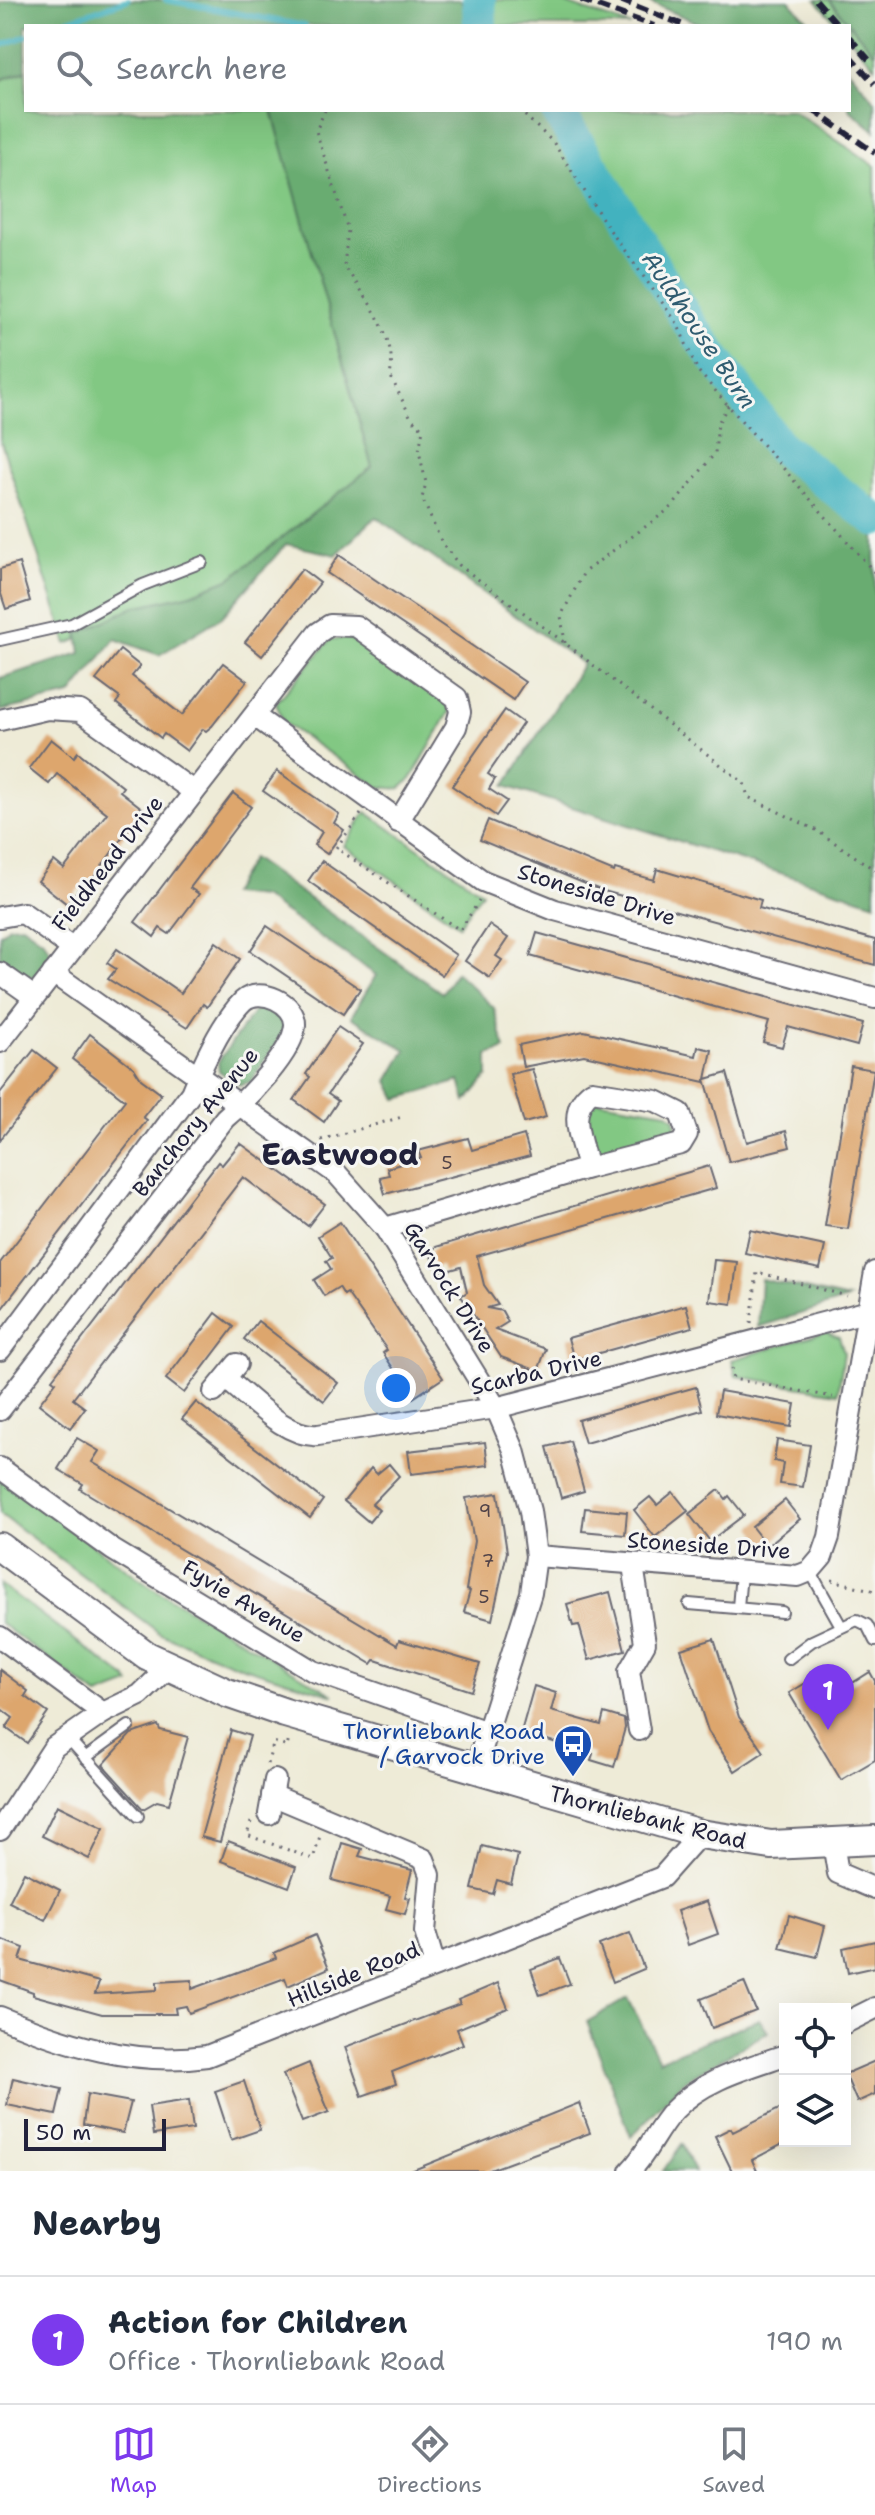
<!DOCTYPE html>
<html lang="en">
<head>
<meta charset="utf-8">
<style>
	body { margin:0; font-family:"Shantell Sans",sans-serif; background:#f2f2f3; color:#1f2937 }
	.controls { position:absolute; right:24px; bottom:24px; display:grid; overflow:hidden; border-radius:0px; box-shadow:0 8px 32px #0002 }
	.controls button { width:72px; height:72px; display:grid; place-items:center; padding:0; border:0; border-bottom:2px solid #e0e1e3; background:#fff; color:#1f2937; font:40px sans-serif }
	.scale { position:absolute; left:24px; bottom:20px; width:142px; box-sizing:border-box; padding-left:8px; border:4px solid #22223b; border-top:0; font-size:22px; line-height:28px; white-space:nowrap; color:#22223b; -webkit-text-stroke:6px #f6f6f2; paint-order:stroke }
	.you { position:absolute; left:396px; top:1388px; width:28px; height:28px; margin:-20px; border:6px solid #fff; border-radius:50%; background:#1a73e8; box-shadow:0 0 0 12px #1a73e833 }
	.badge { display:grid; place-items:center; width:52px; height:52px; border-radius:50%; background:#7c3aed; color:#fff; font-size:26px; font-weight:700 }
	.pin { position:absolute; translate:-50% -66px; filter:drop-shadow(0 2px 4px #0008) }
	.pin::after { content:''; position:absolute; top:42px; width:28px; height:24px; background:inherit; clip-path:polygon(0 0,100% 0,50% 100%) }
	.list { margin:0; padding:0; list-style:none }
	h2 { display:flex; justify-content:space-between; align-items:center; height:104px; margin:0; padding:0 32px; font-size:34px }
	h2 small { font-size:26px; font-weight:400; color:#747a83 }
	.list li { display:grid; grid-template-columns:52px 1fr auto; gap:24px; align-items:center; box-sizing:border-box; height:128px; padding:0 32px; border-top:2px solid #e0e1e3 }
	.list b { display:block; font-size:30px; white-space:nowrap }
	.list p { margin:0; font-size:26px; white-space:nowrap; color:#747a83 }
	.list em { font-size:26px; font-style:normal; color:#747a83 }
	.icon { flex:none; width:44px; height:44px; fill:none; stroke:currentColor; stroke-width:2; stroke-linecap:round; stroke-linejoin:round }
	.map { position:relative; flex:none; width:875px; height:2171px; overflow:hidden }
	.search { position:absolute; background:#fff; box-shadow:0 8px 32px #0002; left:24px; right:24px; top:24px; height:88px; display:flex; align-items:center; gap:20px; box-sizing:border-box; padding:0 28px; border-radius:0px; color:#747a83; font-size:30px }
	.sheet { height:232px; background:#fff }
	nav { display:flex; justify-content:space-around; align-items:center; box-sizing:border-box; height:112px; border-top:2px solid #e0e1e3; background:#fff; font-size:22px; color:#747a83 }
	nav a { display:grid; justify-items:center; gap:4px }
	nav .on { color:#7c3aed }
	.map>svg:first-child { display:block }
	.green { fill:#82c883; stroke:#52755f; stroke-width:2 }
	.forest { fill:#69ac71; stroke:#466756; stroke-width:2 }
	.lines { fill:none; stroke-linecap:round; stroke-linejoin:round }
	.stream { stroke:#43b2bf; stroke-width:6 }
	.river { stroke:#43b2bf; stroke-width:34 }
	.building { fill:#dda66d }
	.lane-casing { stroke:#696872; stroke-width:14 }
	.street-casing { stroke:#696872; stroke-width:24 }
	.secondary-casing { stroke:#696872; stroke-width:32 }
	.path { stroke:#696872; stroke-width:3; stroke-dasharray:2 6; stroke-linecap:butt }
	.lane { stroke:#fff; stroke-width:10 }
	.street { stroke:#fff; stroke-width:20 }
	.secondary { stroke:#fff; stroke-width:28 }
	.rail { stroke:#22223b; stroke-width:6; stroke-dasharray:12 6; stroke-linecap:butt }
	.labels { text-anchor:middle; stroke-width:6; stroke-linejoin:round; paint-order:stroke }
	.number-label { font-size:18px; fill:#514348 }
	.street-label { font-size:22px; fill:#22223b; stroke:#f6f6f2 }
	.transit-label { font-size:22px; fill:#164399; stroke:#f6f6f2; text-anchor:end }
	.water-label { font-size:24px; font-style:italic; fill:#2f5c70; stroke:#f6f6f2 }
	.district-label { font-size:30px; font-weight:bold; fill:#22223b; stroke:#f6f6f2 }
</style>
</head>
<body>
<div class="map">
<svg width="875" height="2171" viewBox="0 0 875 2171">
	<rect width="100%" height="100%" fill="#f6f6f2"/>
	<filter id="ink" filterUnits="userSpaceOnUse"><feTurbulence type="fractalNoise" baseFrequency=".0125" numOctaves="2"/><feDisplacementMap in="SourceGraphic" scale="16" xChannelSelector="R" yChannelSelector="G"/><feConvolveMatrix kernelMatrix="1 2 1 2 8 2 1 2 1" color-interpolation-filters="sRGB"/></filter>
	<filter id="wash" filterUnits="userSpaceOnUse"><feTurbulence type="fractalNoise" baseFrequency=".006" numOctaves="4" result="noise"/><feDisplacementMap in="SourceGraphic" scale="32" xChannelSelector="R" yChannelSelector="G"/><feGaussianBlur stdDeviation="1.8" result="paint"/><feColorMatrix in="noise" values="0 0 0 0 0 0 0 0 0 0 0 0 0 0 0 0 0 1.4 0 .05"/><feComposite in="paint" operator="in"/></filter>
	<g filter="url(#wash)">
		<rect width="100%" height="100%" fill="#eeebd7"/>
		<g class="green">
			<polygon points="484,0 555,0 631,26 487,26 483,22"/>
			<polygon points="816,0 875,0 875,67 849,37 849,26 839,26"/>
			<polygon points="26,71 26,110 272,110 372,467 231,578 67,644 0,439 0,80"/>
			<polygon points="567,110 792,110 875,166 875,511 788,439 696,320"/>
			<polygon points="331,639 350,639 444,699 450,711 411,779 400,789 379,787 284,723 276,703"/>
			<polygon points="366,812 482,892 459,925 344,846"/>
			<polygon points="594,1100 667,1112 675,1119 676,1129 669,1137 602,1153 593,1145 586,1116"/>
			<polygon points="825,1332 839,1337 844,1353 838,1393 736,1376 732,1360"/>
			<polygon points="0,1479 153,1588 334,1695 234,1664 161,1634 0,1514"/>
			<polygon points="0,1584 127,1679 130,1684 98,1696 0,1623"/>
		</g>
		<g class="forest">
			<polygon points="12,0 461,0 471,26 26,26 26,71 0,80 0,3"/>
			<polygon points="644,0 789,0 813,26 705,26"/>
			<polygon points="829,0 871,0 875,5 875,54"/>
			<polygon points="849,70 875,101 875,131 849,109"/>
			<polygon points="272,110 552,110 696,343 777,452 875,530 875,903 505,786 583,664 376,517 336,555 286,544 222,617 159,655 115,639 71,695 0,711 0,678 81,653 78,634 134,607 191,594 231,578 372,467"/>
			<polygon points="252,858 442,993 456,972 494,1008 505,1049 488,1055 488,1076 466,1102 460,1081 397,1099 388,1081 406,1050 351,1017 376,975 262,897 230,894"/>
			<polygon points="22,925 44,941 52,955 37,976 26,979 0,959 0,934 9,926"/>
			<polygon points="268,1001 286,1014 288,1026 251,1082 240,1085 219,1071 218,1062 257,1007"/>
			<polygon points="761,1279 848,1299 758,1327"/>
			<polygon points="628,1998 659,2060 759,2019 768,2032 685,2080 631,2137 587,2022"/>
			<polygon points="682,2144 695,2171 663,2171"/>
		</g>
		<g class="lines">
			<g class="stream">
				<polyline points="166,0 305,26"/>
				<polyline points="51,26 127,0"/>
				<polyline points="0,46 26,36"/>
			</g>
			<g class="river">
				<polyline points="479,0 480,26"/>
				<polyline points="557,110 689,323 779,446 875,520"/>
			</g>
		</g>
		<g id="blocks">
			<g class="building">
				<polygon points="339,555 525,682 513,700 327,573"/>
				<polygon points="19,563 30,601 6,609 0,591 0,569"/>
				<polygon points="302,569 320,583 262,656 245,642"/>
				<polygon points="120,650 140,666 132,676 182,715 223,663 247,681 212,726 206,731 203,729 187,751 164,734 161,738 116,703 120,698 96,680"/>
				<polygon points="505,710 523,723 488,774 495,779 489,789 507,801 496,816 452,786"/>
				<polygon points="51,739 74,757 78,752 123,787 120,791 143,809 89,884 85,881 67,904 38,881 54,861 64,869 107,813 57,774 49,784 29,768"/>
				<polygon points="277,771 339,814 334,823 344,830 327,854 314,845 322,832 263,791"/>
				<polygon points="233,793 251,807 190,888 199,894 169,934 160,928 154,937 135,922"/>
				<polygon points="488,820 614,872 615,869 654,880 657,869 761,900 759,908 875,940 875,965 600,890 480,840"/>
				<polygon points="322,861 456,955 442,975 308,881"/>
				<polygon points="489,925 508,938 496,956 502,960 490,978 465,961"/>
				<polygon points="267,926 360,989 343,1014 250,951"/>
				<polygon points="537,933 863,1024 857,1046 788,1027 782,1047 763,1042 769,1022 530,956"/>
				<polygon points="216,942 240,959 207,1007 203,1004 187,1028 108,979 116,969 107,963 117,949 181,993"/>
				<polygon points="338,1027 363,1044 328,1094 338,1101 324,1122 294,1100 310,1077 306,1074"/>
				<polygon points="584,1031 696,1056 698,1047 712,1050 706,1079 727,1073 747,1142 786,1131 790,1147 729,1162 705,1079 705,1082 584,1055 523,1067 519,1045"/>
				<polygon points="90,1034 134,1068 141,1079 161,1094 143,1117 147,1120 0,1311 0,1263 125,1100 72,1059"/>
				<polygon points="34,1050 57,1068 0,1140 0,1093"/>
				<polygon points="851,1066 874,1070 848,1229 825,1226"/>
				<polygon points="532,1069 546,1117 524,1123 510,1074"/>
				<polygon points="524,1135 530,1156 385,1194 380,1177 389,1175 387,1168 421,1158 418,1151 468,1138 472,1150"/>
				<polygon points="240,1143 325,1204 308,1226 243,1177 73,1399 85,1408 70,1428 39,1404 56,1382 52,1379 218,1162 222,1165"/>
				<polygon points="709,1166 716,1188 477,1256 484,1285 498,1305 487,1308 502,1311 508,1322 495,1330 546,1349 538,1371 501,1357 461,1296 467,1292 461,1267 443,1272 441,1266 434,1267 430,1251 436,1247"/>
				<polygon points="340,1222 443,1378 413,1398 383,1353 387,1350 347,1293 344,1295 339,1287 324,1296 314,1280 331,1269 326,1261 332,1258 318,1236"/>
				<polygon points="750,1230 825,1246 820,1269 745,1253"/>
				<polygon points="714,1260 737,1262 732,1304 709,1301"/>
				<polygon points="686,1305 692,1327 574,1360 568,1338"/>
				<polygon points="216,1313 234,1327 184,1393 166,1379"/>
				<polygon points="258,1321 338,1383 324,1401 244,1339"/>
				<polygon points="696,1387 702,1410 585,1443 578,1420"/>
				<polygon points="720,1391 795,1404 791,1427 716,1414"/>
				<polygon points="196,1402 323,1500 310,1518 182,1419"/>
				<polygon points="77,1438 99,1451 92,1462 397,1645 399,1640 480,1664 471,1691 375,1660 372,1664 80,1489 83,1484 58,1469"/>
				<polygon points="777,1440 810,1445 803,1487 780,1484 783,1463 774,1461"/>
				<polygon points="570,1441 584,1491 561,1498 547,1447"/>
				<polygon points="485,1442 488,1465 411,1474 408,1451"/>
				<polygon points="389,1464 399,1476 372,1504 379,1510 369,1522 344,1501 371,1468 377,1474"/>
				<polygon points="719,1490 726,1499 729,1496 744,1515 710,1541 689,1514"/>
				<polygon points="673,1492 688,1511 655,1537 634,1510 650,1497 657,1505"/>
				<polygon points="498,1493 507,1552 492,1620 464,1612 470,1591 466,1590 474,1541 466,1498"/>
				<polygon points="785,1500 800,1519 767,1546 752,1527"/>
				<polygon points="585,1508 627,1512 625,1535 582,1531"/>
				<polygon points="610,1592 625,1650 589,1660 579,1625 573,1626 567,1604"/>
				<polygon points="714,1639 739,1717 764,1752 735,1771 708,1731 681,1649"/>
				<polygon points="0,1670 28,1691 25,1696 48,1713 27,1743 6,1728 13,1718 0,1708"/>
				<polygon points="870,1672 875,1681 875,1760 841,1780 789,1693 814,1678 827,1699"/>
				<polygon points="534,1686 556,1693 551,1711 601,1725 604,1713 624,1719 625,1728 614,1767 591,1760 593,1754 521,1732"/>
				<polygon points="158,1725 160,1730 188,1737 169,1804 157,1801 143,1809 103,1765 131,1734"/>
				<polygon points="231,1730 250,1736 220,1842 201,1837"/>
				<polygon points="57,1805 104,1828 89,1859 42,1836"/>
				<polygon points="228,1841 296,1867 289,1887 221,1861"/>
				<polygon points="342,1843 362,1849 359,1856 412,1870 405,1897 410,1898 405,1914 386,1909 390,1896 332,1880"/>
				<polygon points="482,1846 518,1855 511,1884 497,1880 493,1894 472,1889"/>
				<polygon points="24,1872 60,1890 45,1920 9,1902"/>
				<polygon points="707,1901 718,1934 688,1945 677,1911"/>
				<polygon points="789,1915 825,1926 817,1957 780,1948"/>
				<polygon points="630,1933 644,1969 613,1982 599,1945"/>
				<polygon points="315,1935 329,1968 288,1986 285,1978 189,2013 186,2006 175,2008 176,2014 102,2014 33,1995 33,1992 0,1980 0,1939 24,1948 20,1960 99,1982 95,1994 157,1990 157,1982 192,1980 192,1989 276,1958 274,1953"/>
				<polygon points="875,1941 875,1967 848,1973 843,1948"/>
				<polygon points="560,1958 570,1984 540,1995 531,1969"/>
				<polygon points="744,1982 756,2011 712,2028 701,1999"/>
				<polygon points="498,1983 508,2008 457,2029 463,2044 392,2072 396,2084 362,2096 345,2047 460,2004 458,2000"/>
				<polygon points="875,2061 875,2094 857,2102 845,2074"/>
				<polygon points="309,2063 329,2112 302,2122 283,2074"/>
				<polygon points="13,2078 62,2089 56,2115 7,2105"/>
				<polygon points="244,2081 260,2130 231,2140 215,2091"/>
				<polygon points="87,2094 131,2102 123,2133 83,2125"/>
				<polygon points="189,2100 193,2129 153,2135 149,2106"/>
				<polygon points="579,2103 590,2133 487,2171 411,2171"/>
				<polygon points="785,2106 785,2143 752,2160 757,2171 732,2171 715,2136 731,2128 733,2132"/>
			</g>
		</g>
	</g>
	<g filter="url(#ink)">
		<use href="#blocks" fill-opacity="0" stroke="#696872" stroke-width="2"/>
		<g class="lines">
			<defs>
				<g id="lane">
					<polyline points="0,640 72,624 143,585 202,562"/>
					<polyline points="810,1571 841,1626"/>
					<polyline points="689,1604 782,1612"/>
					<polyline points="738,1607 741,1573"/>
					<polyline points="788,1659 812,1641 857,1620 867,1625 875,1641"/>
					<polyline points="67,1737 138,1816"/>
					<polyline points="85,1758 129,1726"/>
				</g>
				<g id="street">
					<polyline points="256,717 483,881 555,910 875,998"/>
					<polyline points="0,720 47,709 80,711 193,791"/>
					<polyline points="0,917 23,913 72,948"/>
					<polyline points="0,973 34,997"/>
					<polyline points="53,973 337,1174 385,1228 496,1408 514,1450 530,1511 536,1556 531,1593 475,1771"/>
					<polyline points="0,1042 318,633 330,625 356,626 457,698 460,712 456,727 398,822"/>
					<path d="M385 1228 588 1168C582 1142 565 1110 592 1091L656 1101 680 1113 687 1134 681 1144 588 1168"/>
					<path d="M0 1350 191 1093C202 1066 222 1022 243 1001 260 986 296 1003 295 1025 294 1052 245 1101 225 1118L0 1410"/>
					<path d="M226 1379C251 1398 286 1438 318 1435L496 1408 869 1311"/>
					<polyline points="214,1392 237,1364"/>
					<polyline points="0,1468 113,1550 313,1671 487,1732"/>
					<polyline points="536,1556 798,1576 810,1571 822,1557 829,1537 875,1272"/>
					<polyline points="633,1565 645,1643 629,1671 639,1730"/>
					<polyline points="0,1637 103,1713"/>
					<polyline points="272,1795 424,1859 430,1875 425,1932 435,1966"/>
					<polyline points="269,1814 275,1780"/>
					<polyline points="0,1830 54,1747 103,1713 140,1695 169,1667"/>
					<polyline points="833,1843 838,1873 875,1889"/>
					<path d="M0 2017C67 2045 133 2066 207 2056L662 1877 700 1834"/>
					<polyline points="845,2023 875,2008"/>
					<path d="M630 2171C648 2153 656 2129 674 2110 702 2080 747 2068 785 2055"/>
				</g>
				<polyline id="secondary" points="0,1547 147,1656 227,1693 285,1713 700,1834 771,1845 875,1840"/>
			</defs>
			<use href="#lane" class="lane-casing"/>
			<use href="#street" class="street-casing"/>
			<use href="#secondary" class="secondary-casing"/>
			<g class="path">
				<path d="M325 110 316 131 348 230 344 266C364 294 399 340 390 375L411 418 423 429 419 451 426 483 422 498 442 543 460 566 565 643 744 783 748 797 816 830 875 870"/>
				<polyline points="519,110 553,142 607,226 677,323 698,371 875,573"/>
				<polyline points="565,643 561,616 584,572 672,507 715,453 718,423 729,404"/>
				<polyline points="361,814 336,848 460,930 479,901"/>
				<polyline points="321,1140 402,1117"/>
				<polyline points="751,1323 757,1272 847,1296"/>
				<polyline points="731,1368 733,1379 833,1397"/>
				<polyline points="832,1580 875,1591"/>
				<polyline points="267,1764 274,1742 287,1747 289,1739"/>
				<polyline points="251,1822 247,1835 313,1859 320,1836"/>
			</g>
			<use href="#lane" class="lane"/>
			<use href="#street" class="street"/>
			<use href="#secondary" class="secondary"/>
			<g class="rail">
				<polyline points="581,0 654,26"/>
				<polyline points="620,0 686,26"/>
				<polyline points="816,0 839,26"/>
				<polyline points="849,37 870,61"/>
				<polyline points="849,55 875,84"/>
				<polyline points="813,110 875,153"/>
			</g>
		</g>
	</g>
	<defs>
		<symbol id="bus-pin" viewBox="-11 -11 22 30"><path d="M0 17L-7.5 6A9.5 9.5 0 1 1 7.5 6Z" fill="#1a4fb4" stroke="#f6f6f2"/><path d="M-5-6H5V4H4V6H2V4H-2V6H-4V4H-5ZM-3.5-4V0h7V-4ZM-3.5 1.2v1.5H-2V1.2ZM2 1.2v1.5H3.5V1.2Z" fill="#fff"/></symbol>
	</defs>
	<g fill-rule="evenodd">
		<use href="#bus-pin" x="551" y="1722" width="44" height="60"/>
	</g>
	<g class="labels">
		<g class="number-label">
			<text x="447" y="1169">5</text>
			<text x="485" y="1517">9</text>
			<text x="488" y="1567">7</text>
			<text x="484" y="1603">5</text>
		</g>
		<g class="street-label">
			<text transform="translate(107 863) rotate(-52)" y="8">Fieldhead Drive</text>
			<text transform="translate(597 894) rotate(17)" y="8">Stoneside Drive</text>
			<text transform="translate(195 1122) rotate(-51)" y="8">Banchory Avenue</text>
			<text transform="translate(450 1287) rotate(58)" y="8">Garvock Drive</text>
			<text transform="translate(536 1372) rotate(-13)" y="8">Scarba Drive</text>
			<text transform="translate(709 1545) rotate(4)" y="8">Stoneside Drive</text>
			<text transform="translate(244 1601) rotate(31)" y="8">Fyvie Avenue</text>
			<text transform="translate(648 1817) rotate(14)" y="8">Thornliebank Road</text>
			<text transform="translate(353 1974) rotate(-22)" y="8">Hillside Road</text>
		</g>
		<g class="transit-label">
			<text x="545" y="1739">Thornliebank Road<tspan x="545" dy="25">/ Garvock Drive</tspan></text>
		</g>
		<g class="water-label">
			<text transform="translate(699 330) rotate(56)" y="8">Auldhouse Burn</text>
		</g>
		<g class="district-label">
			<text x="340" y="1165">Eastwood</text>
		</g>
	</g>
</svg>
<div class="controls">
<button><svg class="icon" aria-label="locate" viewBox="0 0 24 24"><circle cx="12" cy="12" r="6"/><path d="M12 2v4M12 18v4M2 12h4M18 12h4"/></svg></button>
<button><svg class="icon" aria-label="layers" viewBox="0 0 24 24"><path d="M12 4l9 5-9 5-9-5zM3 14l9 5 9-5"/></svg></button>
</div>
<div class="scale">50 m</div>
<div class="you"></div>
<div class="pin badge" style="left:828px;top:1730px">1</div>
<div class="search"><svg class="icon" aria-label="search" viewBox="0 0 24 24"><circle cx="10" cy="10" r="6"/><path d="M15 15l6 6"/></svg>Search here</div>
</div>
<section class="sheet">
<h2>Nearby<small></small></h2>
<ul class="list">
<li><span class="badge">1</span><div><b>Action for Children</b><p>Office · Thornliebank Road</p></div><em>190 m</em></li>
</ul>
</section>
<nav>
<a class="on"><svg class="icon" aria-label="map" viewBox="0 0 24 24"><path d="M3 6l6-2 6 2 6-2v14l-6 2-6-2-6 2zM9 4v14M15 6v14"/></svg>Map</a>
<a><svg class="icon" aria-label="directions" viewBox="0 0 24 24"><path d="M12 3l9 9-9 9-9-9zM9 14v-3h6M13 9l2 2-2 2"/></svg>Directions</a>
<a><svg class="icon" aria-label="saved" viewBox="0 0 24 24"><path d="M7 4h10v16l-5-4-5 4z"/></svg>Saved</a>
</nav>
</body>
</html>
